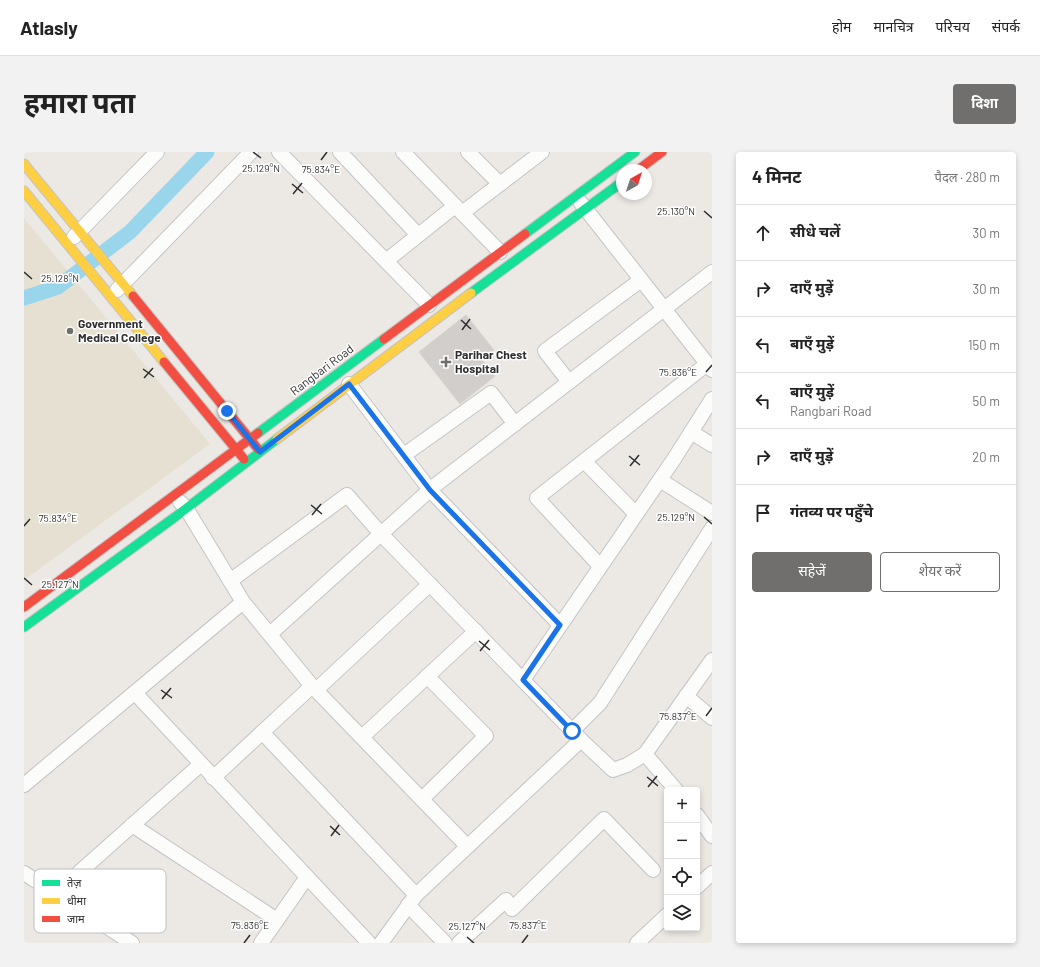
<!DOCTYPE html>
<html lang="hi">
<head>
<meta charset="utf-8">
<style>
	body { margin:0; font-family:Barlow,"Noto Sans Devanagari",sans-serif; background:#f2f2f2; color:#222 }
	.controls { position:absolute; right:12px; bottom:12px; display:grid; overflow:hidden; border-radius:4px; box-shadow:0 2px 6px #0003 }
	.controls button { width:36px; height:36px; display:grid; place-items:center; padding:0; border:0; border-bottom:1px solid #e0e0e0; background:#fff; color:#222; font:20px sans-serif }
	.compass { position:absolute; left:592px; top:12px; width:36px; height:36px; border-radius:50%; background:#fff; box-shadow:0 2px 6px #0003; rotate:39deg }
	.stop { position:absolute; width:12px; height:12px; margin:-9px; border:3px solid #1a73e8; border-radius:50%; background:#fff }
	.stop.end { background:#1a73e8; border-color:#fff; box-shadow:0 1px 4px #0008 }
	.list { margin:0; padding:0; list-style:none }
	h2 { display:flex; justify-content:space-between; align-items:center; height:52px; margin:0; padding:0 16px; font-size:17px }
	h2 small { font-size:13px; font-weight:400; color:#767676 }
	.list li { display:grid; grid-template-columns:26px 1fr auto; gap:12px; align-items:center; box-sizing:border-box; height:56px; padding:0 16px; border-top:1px solid #e0e0e0 }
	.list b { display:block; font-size:15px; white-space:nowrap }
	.list p { margin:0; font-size:13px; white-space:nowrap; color:#767676 }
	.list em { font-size:13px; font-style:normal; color:#767676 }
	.actions { display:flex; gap:8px; padding:12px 16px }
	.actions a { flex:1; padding:9px 0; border:1px solid #706f6e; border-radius:4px; text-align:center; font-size:14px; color:#706f6e }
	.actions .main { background:#706f6e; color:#fff }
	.icon { flex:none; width:22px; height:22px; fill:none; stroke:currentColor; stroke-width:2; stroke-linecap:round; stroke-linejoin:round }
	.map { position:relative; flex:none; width:688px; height:791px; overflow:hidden; border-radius:4px }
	header { display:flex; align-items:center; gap:24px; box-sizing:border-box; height:56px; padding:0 20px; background:#fff; border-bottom:1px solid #e0e0e0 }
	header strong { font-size:19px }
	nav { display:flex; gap:22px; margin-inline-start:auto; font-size:14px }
	.intro { display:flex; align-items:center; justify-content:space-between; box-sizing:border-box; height:96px; padding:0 24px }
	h1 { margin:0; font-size:28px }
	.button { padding:10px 18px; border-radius:4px; background:#706f6e; color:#fff; font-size:14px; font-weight:700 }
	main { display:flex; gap:24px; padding:0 24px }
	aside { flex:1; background:#fff; border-radius:4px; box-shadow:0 2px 6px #0003 }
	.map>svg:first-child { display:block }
	.education { fill:#e6e0d3 }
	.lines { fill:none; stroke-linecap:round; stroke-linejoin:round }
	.canal { stroke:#99d6ec; stroke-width:15 }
	.building { fill:#d1cecb; stroke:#d7d4d0 }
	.street-casing { stroke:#c5c4c5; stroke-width:16 }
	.fast-casing { stroke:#c5c4c5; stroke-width:11 }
	.slow-casing { stroke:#c5c4c5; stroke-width:11 }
	.jam-casing { stroke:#c5c4c5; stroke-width:11 }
	.street { stroke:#fcfcfb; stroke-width:14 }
	.fast { stroke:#16e098; stroke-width:9 }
	.slow { stroke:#ffcf43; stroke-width:9 }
	.jam { stroke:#f24e42; stroke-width:9 }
	.route { stroke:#1a73e8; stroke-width:5 }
	.ticks { fill:none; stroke:#2e2e2e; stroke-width:1.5 }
	.poi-dot { fill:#706f6e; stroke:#fff; stroke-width:1.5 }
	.labels { text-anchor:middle; stroke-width:3; stroke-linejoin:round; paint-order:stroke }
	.poi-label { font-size:12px; font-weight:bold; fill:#2e2e2e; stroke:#fff; text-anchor:start }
	.street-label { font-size:12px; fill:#2e2e2e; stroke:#fff }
	.key { fill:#fff; stroke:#c0c0c0; stroke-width:1 }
	.key-label { font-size:11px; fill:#2e2e2e }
	.ticks-label { font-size:10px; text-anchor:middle; fill:#2e2e2e; stroke:#fff; stroke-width:3; stroke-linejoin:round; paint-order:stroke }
</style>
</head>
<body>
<header>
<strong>Atlasly</strong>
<nav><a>होम</a><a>मानचित्र</a><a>परिचय</a><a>संपर्क</a></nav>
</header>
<div class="intro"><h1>हमारा पता</h1><a class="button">दिशा</a></div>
<main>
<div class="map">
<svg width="688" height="791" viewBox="0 0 688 791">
	<rect width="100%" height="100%" fill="#ece8e4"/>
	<polygon class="education" points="0,66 186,292 0,428"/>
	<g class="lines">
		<polyline class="canal" points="0,146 34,135 106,80 183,0"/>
	</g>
	<polygon class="building" points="442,163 470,198 458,208 471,224 436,252 395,200"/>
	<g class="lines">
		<defs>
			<g id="street">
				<polyline points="255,0 405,153"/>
				<polyline points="316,0 394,83"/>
				<polyline points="379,0 476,100"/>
				<polyline points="444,0 476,32"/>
				<polyline points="557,51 688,218"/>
				<polyline points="438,61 518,0"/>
				<polyline points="50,85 133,0"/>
				<polyline points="362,109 431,54"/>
				<polyline points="93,138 227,0"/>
				<polyline points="545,230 521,199 617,128"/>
				<polyline points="325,232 406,338 536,473"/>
				<polyline points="667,280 688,293"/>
				<polyline points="380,303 467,241 491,272"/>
				<polyline points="560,309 612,362"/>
				<polyline points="636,328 688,361"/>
				<polyline points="156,350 162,356 219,450 288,534 443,694"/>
				<polyline points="576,414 513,346 683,212"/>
				<polyline points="206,429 323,343 357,382 557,588 589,618 603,613 621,602 688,508"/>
				<polyline points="246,482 409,335 688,120"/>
				<polyline points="499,528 650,307 688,247"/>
				<polyline points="292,538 406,432"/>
				<polyline points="111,541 345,791"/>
				<polyline points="662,544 688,566"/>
				<polyline points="548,579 576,551 688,376"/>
				<polyline points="238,580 392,743"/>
				<polyline points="338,585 452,479"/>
				<polyline points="621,602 652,638"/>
				<polyline points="189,626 288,534"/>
				<polyline points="0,633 219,450"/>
				<polyline points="398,647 462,584 403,524"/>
				<polyline points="673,663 688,684"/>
				<polyline points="108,673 253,768"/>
				<polyline points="0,721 108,791"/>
				<polyline points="673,735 688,721"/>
				<polyline points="32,741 177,612"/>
				<polyline points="384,753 421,791"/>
				<polyline points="237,791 283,725"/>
				<polyline points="357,791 392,743 557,588"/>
				<polyline points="435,791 482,748 488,757 580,667 629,718"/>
				<polyline points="613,791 643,763"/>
			</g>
			<g id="fast">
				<polyline points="501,82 611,0"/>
				<polyline points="447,141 598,30"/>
				<polyline points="234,281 360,187"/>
				<polyline points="0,475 151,365 253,287"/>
			</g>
			<g id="slow">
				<polyline points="0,12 109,144"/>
				<polyline points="0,39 140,210"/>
				<polyline points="253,287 447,141"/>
			</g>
			<g id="jam">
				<polyline points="614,18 638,0"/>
				<polyline points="109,144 234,297"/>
				<polyline points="360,187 501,82"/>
				<polyline points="140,210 220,307"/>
				<polyline points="0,455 234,281"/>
			</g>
		</defs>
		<use href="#street" class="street-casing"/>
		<use href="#fast" class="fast-casing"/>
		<use href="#slow" class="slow-casing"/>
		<use href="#jam" class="jam-casing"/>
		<use href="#street" class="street"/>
		<use href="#fast" class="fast"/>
		<use href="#slow" class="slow"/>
		<use href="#jam" class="jam"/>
	</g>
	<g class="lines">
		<polyline class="route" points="203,259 236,300 325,232 406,338 536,473 499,528 548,579"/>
	</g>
	<path class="ticks" d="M229 0 237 6M297 8 303 0M268 32 279 41M269 42 278 31M680 59 688 66M0 120 8 127M437 168 447 177M438 178 446 167M119 217 130 225M682 220 688 213M120 226 129 216M605 304 616 313M606 314 615 303M287 353 298 362M288 363 297 352M680 365 688 372M0 374 6 367M0 426 8 433M455 489 466 498M456 499 465 488M137 538 148 546M138 547 147 536M682 564 688 556M623 625 634 634M624 635 633 624M306 674 316 683M307 684 315 673M443 785 450 791M220 791 226 783M498 791 504 783"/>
	<g class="poi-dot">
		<circle cx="46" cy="179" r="4"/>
		<path d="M420 204h4v4h4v4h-4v4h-4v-4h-4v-4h4z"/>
	</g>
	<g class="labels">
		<g class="poi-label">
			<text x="54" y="176">Government<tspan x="54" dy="14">Medical College</tspan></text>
			<text x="431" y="207">Parihar Chest<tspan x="431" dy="14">Hospital</tspan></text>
		</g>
		<g class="street-label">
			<text transform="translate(298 218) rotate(-37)" y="4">Rangbari Road</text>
		</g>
	</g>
	<rect x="10" y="717" width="132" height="64" rx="6" class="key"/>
	<rect x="18" y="728" width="18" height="6" fill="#16e098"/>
	<rect x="18" y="746" width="18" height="6" fill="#ffcf43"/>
	<rect x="18" y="764" width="18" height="6" fill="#f24e42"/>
	<g class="key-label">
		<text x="43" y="735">तेज़</text>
		<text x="43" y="753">धीमा</text>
		<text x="43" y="771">जाम</text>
	</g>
	<g class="ticks-label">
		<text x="237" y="20">25.129°N</text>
		<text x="297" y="21">75.834°E</text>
		<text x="652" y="63">25.130°N</text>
		<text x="36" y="130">25.128°N</text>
		<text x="654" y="224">75.836°E</text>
		<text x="652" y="369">25.129°N</text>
		<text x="34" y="370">75.834°E</text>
		<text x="36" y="436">25.127°N</text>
		<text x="654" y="568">75.837°E</text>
		<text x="226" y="777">75.836°E</text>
		<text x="504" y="777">75.837°E</text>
		<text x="443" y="778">25.127°N</text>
	</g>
</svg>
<div class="controls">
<button>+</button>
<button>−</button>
<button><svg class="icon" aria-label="locate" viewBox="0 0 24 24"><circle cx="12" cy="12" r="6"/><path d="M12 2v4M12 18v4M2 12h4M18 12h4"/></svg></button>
<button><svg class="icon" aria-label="layers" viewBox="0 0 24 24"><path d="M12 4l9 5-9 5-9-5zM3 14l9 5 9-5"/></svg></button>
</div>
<svg class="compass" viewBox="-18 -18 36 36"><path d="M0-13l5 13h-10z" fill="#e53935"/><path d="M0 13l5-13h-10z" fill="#767676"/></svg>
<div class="stop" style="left:548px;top:579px"></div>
<div class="stop end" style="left:203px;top:259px"></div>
</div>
<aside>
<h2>4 मिनट<small>पैदल · 280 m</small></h2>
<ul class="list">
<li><svg class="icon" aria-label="ahead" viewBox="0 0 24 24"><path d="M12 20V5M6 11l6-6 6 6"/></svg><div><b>सीधे चलें</b></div><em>30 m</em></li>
<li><svg class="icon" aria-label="right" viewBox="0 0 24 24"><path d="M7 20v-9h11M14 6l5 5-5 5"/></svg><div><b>दाएँ मुड़ें</b></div><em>30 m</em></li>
<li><svg class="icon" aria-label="left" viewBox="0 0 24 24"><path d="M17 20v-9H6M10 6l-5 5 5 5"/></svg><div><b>बाएँ मुड़ें</b></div><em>150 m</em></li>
<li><svg class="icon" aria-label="left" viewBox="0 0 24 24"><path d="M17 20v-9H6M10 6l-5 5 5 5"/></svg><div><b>बाएँ मुड़ें</b><p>Rangbari Road</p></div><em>50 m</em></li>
<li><svg class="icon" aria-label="right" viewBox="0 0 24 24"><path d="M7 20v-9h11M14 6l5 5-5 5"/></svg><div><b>दाएँ मुड़ें</b></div><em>20 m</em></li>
<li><svg class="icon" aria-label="arrive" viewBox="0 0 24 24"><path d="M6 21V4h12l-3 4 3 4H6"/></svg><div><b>गंतव्य पर पहुँचे</b></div></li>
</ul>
<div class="actions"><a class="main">सहेजें</a><a>शेयर करें</a></div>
</aside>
</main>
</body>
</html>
